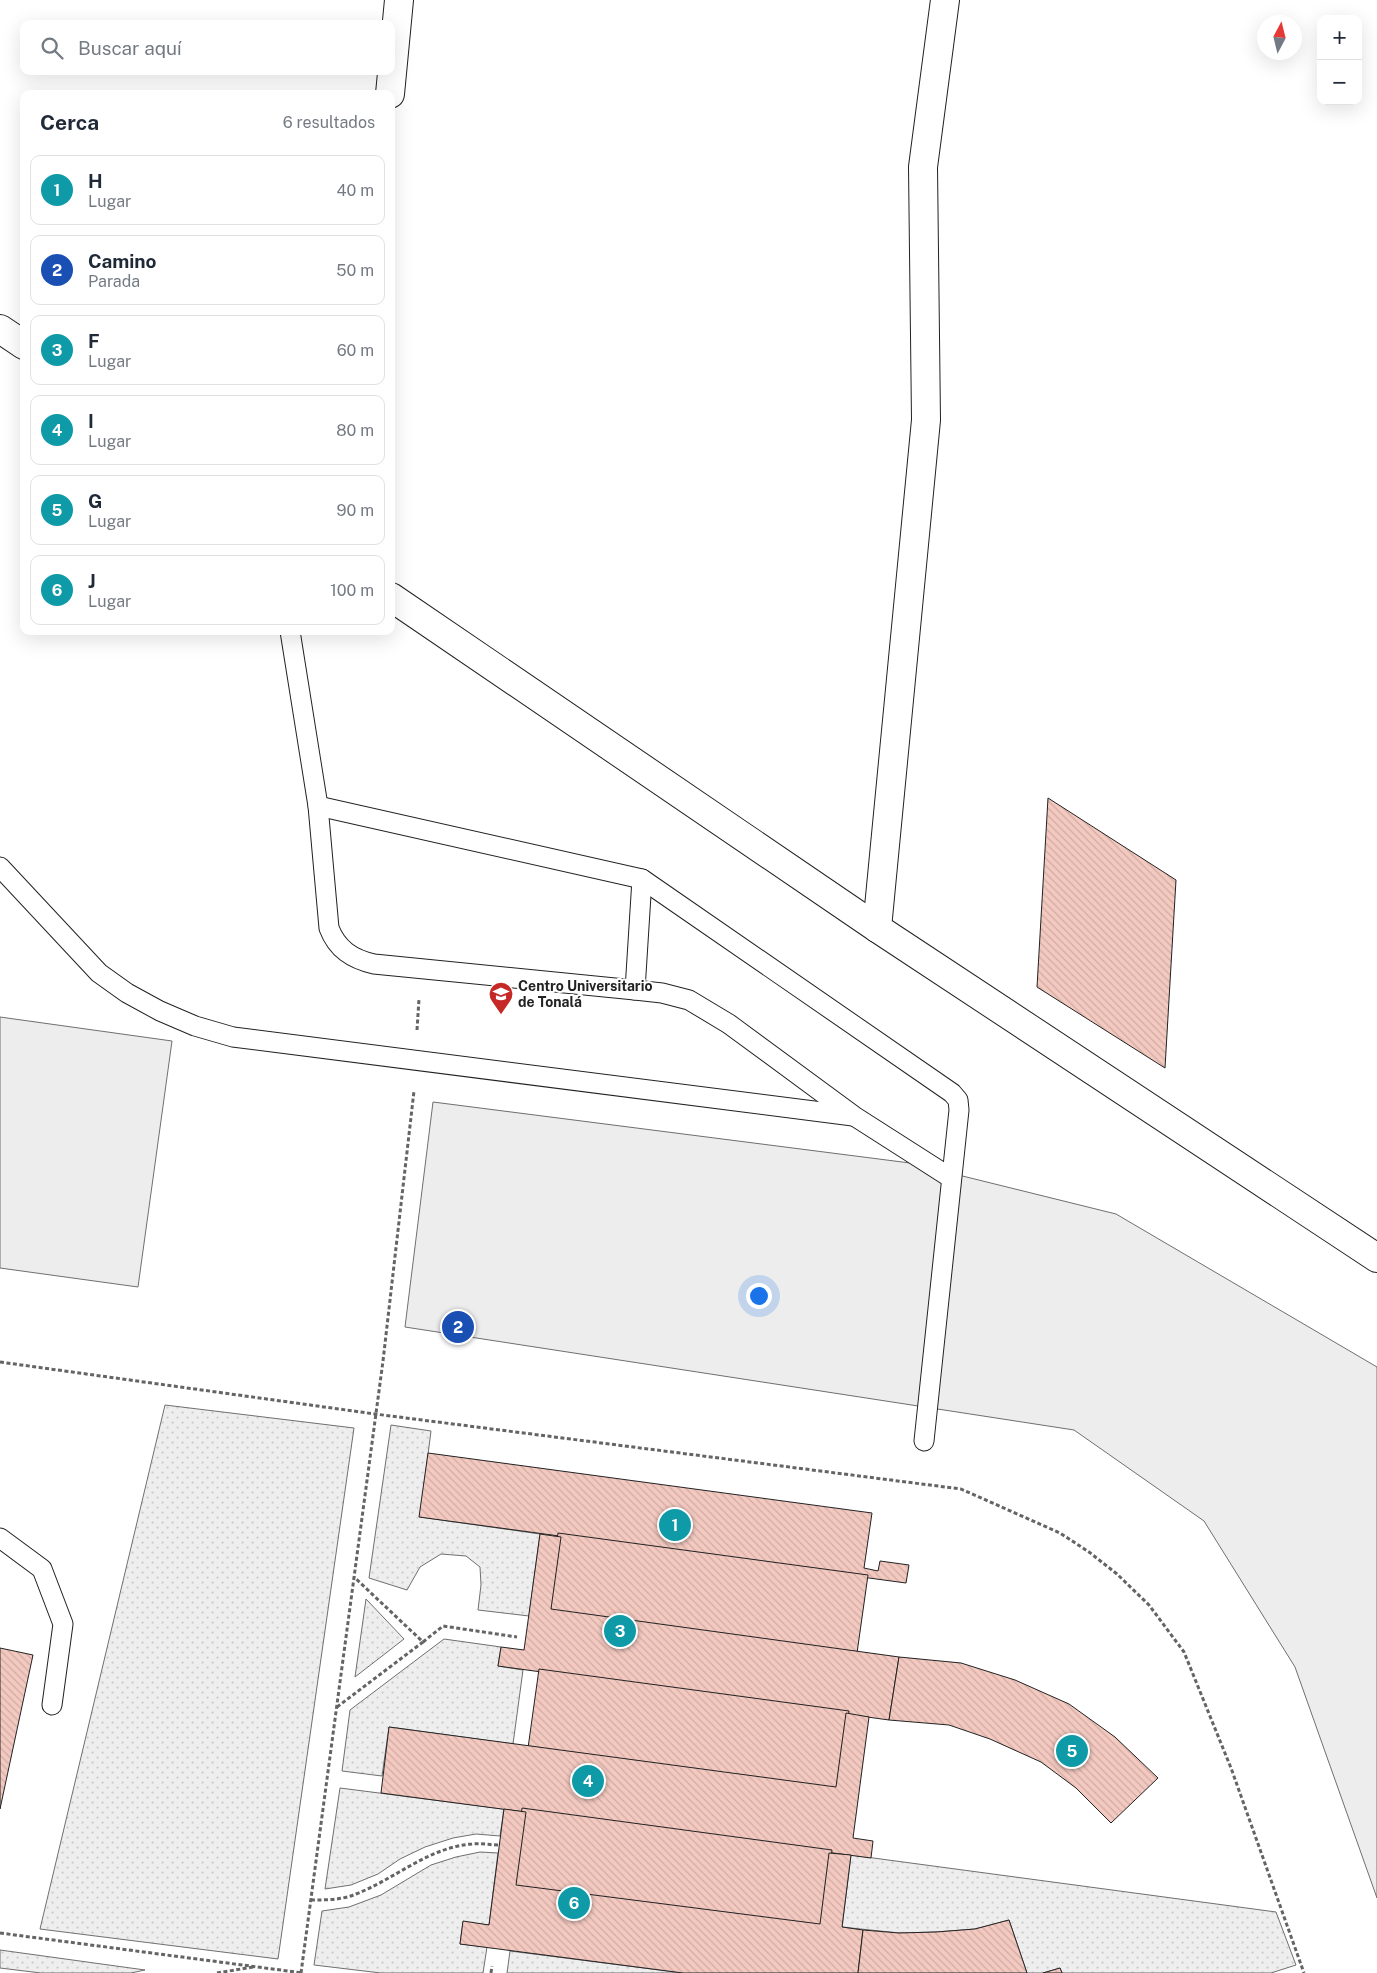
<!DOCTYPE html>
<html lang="es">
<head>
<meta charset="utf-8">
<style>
	body { margin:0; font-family:"Public Sans",sans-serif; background:#f2f2f3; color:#1f2937 }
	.controls { position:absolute; right:15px; top:15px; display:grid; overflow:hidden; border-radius:10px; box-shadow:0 5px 20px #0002 }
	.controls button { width:45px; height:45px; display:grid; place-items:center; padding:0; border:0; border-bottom:1px solid #e0e1e3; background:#fff; color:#1f2937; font:25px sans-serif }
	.compass { position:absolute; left:1257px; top:15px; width:45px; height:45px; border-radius:50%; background:#fff; box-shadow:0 5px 20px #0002; rotate:7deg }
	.you { position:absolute; left:758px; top:1295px; width:18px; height:18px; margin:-12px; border:4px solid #fff; border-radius:50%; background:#1a73e8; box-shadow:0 0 0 8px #1a73e833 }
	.badge { display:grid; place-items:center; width:32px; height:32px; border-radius:50%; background:#c62828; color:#fff; font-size:16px; font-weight:700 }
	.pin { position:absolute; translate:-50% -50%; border:2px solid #fff; box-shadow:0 1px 5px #0006 }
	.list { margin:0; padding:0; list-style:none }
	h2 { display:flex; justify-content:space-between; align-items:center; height:65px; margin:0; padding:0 20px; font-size:21px }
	h2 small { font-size:16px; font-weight:400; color:#747a83 }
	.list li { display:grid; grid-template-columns:32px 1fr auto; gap:15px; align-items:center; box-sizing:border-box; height:70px; margin:0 10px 10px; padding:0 10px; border:1px solid #e0e1e3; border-radius:10px }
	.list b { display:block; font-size:19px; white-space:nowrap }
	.list p { margin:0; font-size:16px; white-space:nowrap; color:#747a83 }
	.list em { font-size:16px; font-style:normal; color:#747a83 }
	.icon { flex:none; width:28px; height:28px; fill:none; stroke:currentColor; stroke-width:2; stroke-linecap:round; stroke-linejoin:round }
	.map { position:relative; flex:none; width:1377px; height:1973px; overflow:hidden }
	.search { position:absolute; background:#fff; box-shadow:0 5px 20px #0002; left:20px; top:20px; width:375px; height:55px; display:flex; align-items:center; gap:12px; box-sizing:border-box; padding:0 18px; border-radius:10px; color:#747a83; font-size:19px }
	.panel { position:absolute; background:#fff; box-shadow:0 5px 20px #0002; left:20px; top:90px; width:375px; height:545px; border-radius:10px }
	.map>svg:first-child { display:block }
	.garden { fill:url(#garden-dots); stroke:#6f6f6f }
	.parking { fill:#ededed; stroke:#6f6f6f }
	.building { fill:url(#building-back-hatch); stroke:#222 }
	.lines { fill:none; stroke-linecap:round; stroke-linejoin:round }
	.lane-casing { stroke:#222; stroke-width:21 }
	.street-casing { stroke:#222; stroke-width:30 }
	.path { stroke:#646464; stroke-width:3; stroke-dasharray:4 2.5; stroke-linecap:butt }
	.lane { stroke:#fff; stroke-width:19 }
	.street { stroke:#fff; stroke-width:28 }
	.labels { text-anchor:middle; stroke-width:4; stroke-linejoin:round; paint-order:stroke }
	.poi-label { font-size:14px; font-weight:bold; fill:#222; stroke:#fff; text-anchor:start }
</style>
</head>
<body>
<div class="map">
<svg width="1377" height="1973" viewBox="0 0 1377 1973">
	<defs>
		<pattern id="garden-dots" width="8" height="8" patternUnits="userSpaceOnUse" patternTransform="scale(1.25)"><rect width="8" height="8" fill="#eee"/><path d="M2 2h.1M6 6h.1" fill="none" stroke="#ccc" stroke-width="1.8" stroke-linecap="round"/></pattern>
		<pattern id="building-back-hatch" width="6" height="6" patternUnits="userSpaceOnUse" patternTransform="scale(1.25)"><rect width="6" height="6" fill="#f3c9c0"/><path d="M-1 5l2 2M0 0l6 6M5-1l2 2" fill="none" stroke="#d0aca5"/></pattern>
	</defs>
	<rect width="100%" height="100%" fill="#fff"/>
	<g class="garden">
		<polygon points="165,1405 354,1428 278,1959 40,1929"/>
		<polygon points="391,1425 431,1431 420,1517 540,1534 529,1616 478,1610 481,1585 480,1567 466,1556 441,1554 420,1567 407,1590 369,1578"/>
		<polygon points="366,1599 404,1639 355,1677"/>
		<polygon points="444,1639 501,1647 498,1666 523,1670 513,1744 389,1727 382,1776 342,1771 350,1710"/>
		<polygon points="340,1788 504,1809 500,1836 476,1834 453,1838 425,1847 400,1859 378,1874 351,1885 325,1889"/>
		<polygon points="480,1852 498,1853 489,1925 463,1922 460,1944 487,1947 483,1973 381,1973 314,1965 322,1911 349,1907 381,1895 431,1865 456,1857"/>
		<polygon points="851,1855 1276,1912 1296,1965 1271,1973 1062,1973 1060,1968 1043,1973 1027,1973 1009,1920 975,1929 936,1932 899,1933 842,1927"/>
		<polygon points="0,1950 145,1970 131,1973 41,1973 0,1968"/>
		<polygon points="510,1951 683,1973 507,1973"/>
	</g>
	<g class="parking">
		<polygon points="0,1017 172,1041 138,1287 0,1268"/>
		<polygon points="433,1102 910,1163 1116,1214 1377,1367 1377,1898 1295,1667 1204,1521 1074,1430 405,1327"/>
	</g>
	<g class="building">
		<polygon points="1048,798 1176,880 1165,1068 1037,987"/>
		<polygon points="428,1453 872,1513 864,1568 878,1571 880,1561 909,1565 906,1583 419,1517"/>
		<polygon points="558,1533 868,1575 857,1653 547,1612"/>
		<polygon points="540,1534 561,1537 551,1609 899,1657 889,1720 498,1666 501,1647 524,1650"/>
		<polygon points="0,1648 33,1655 0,1809"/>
		<polygon points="899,1657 961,1663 1015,1680 1069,1704 1115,1737 1158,1778 1111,1823 1076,1788 1041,1762 990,1739 949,1725 889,1720"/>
		<polygon points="539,1669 849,1711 838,1790 528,1748"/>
		<polygon points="846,1713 869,1717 853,1838 873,1841 871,1858 381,1793 389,1727 836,1787"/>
		<polygon points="522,1808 832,1850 822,1929 512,1887"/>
		<polygon points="504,1809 526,1812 516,1885 820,1924 829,1853 851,1855 842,1927 863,1930 858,1973 683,1973 460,1944 463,1921 489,1925"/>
		<polygon points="1009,1920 1027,1973 858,1973 863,1930 899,1933 936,1932 975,1929"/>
		<polygon points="1060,1968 1062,1973 1043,1973"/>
	</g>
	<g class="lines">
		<defs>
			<g id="lane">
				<path d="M290 631 318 806 329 928C337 949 352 959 374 964L635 990 662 993 689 1000 729 1024 854 1116 951 1178"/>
				<polyline points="318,806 642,879 952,1093 958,1100 959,1110 924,1441"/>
				<polyline points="0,867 99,973 127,993 160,1011 195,1026 233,1037 853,1116"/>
				<polyline points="635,990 642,879"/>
				<polyline points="0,1538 42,1569 63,1624 52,1705"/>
			</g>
			<g id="street">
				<polyline points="390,94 399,0"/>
				<polyline points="0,329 24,345"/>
				<polyline points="391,597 877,928 1377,1258"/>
				<polyline points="877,928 926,420 923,167 945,0"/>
			</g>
		</defs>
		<use href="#lane" class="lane-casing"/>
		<use href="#street" class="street-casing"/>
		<g class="path">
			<polyline points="417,1030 419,999"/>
			<polyline points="0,1362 375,1414 961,1489 1060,1533 1089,1552 1117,1574 1149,1605 1184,1652 1231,1768 1304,1973"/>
			<polyline points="423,1642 443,1626 517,1637"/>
			<polyline points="337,1707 423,1642 354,1577"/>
			<path d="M311 1900C326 1900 342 1900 356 1894 395 1879 429 1847 472 1844 481 1843 490 1845 499 1845"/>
			<polyline points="0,1933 303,1973"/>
			<polyline points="217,1973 253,1967"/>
			<polyline points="301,1973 383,1361 414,1091"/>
			<polyline points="491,1973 492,1966"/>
		</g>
		<use href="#lane" class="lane"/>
		<use href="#street" class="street"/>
	</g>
	<defs>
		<symbol id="university-pin" viewBox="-11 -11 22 30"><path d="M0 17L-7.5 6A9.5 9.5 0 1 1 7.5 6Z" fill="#c62828" stroke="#fff"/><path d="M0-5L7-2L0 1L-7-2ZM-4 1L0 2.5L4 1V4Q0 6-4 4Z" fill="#fff"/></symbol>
	</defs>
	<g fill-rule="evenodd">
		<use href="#university-pin" x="487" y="980" width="28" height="38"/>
	</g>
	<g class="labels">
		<g class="poi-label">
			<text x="518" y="991">Centro Universitario<tspan x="518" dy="16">de Tonalá</tspan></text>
		</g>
	</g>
</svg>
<div class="controls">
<button>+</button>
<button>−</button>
</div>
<svg class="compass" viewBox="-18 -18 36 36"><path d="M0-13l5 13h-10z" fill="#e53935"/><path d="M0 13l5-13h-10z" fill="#747a83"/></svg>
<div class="you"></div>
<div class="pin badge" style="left:675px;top:1525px;background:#0f9aa8">1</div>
<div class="pin badge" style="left:458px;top:1327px;background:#1a4fb4">2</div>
<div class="pin badge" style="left:620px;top:1631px;background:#0f9aa8">3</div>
<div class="pin badge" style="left:588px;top:1781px;background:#0f9aa8">4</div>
<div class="pin badge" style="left:1072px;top:1751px;background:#0f9aa8">5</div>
<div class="pin badge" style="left:574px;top:1903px;background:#0f9aa8">6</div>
<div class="search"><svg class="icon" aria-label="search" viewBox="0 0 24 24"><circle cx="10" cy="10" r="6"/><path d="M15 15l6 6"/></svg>Buscar aquí</div>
<section class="panel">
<h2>Cerca<small>6 resultados</small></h2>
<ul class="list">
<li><span class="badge" style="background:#0f9aa8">1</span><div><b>H</b><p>Lugar</p></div><em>40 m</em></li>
<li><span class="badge" style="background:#1a4fb4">2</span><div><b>Camino</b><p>Parada</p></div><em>50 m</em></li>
<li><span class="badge" style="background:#0f9aa8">3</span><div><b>F</b><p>Lugar</p></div><em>60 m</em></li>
<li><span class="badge" style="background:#0f9aa8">4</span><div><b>I</b><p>Lugar</p></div><em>80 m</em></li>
<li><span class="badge" style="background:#0f9aa8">5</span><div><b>G</b><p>Lugar</p></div><em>90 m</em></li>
<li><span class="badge" style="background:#0f9aa8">6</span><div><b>J</b><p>Lugar</p></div><em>100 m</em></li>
</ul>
</section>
</div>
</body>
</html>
